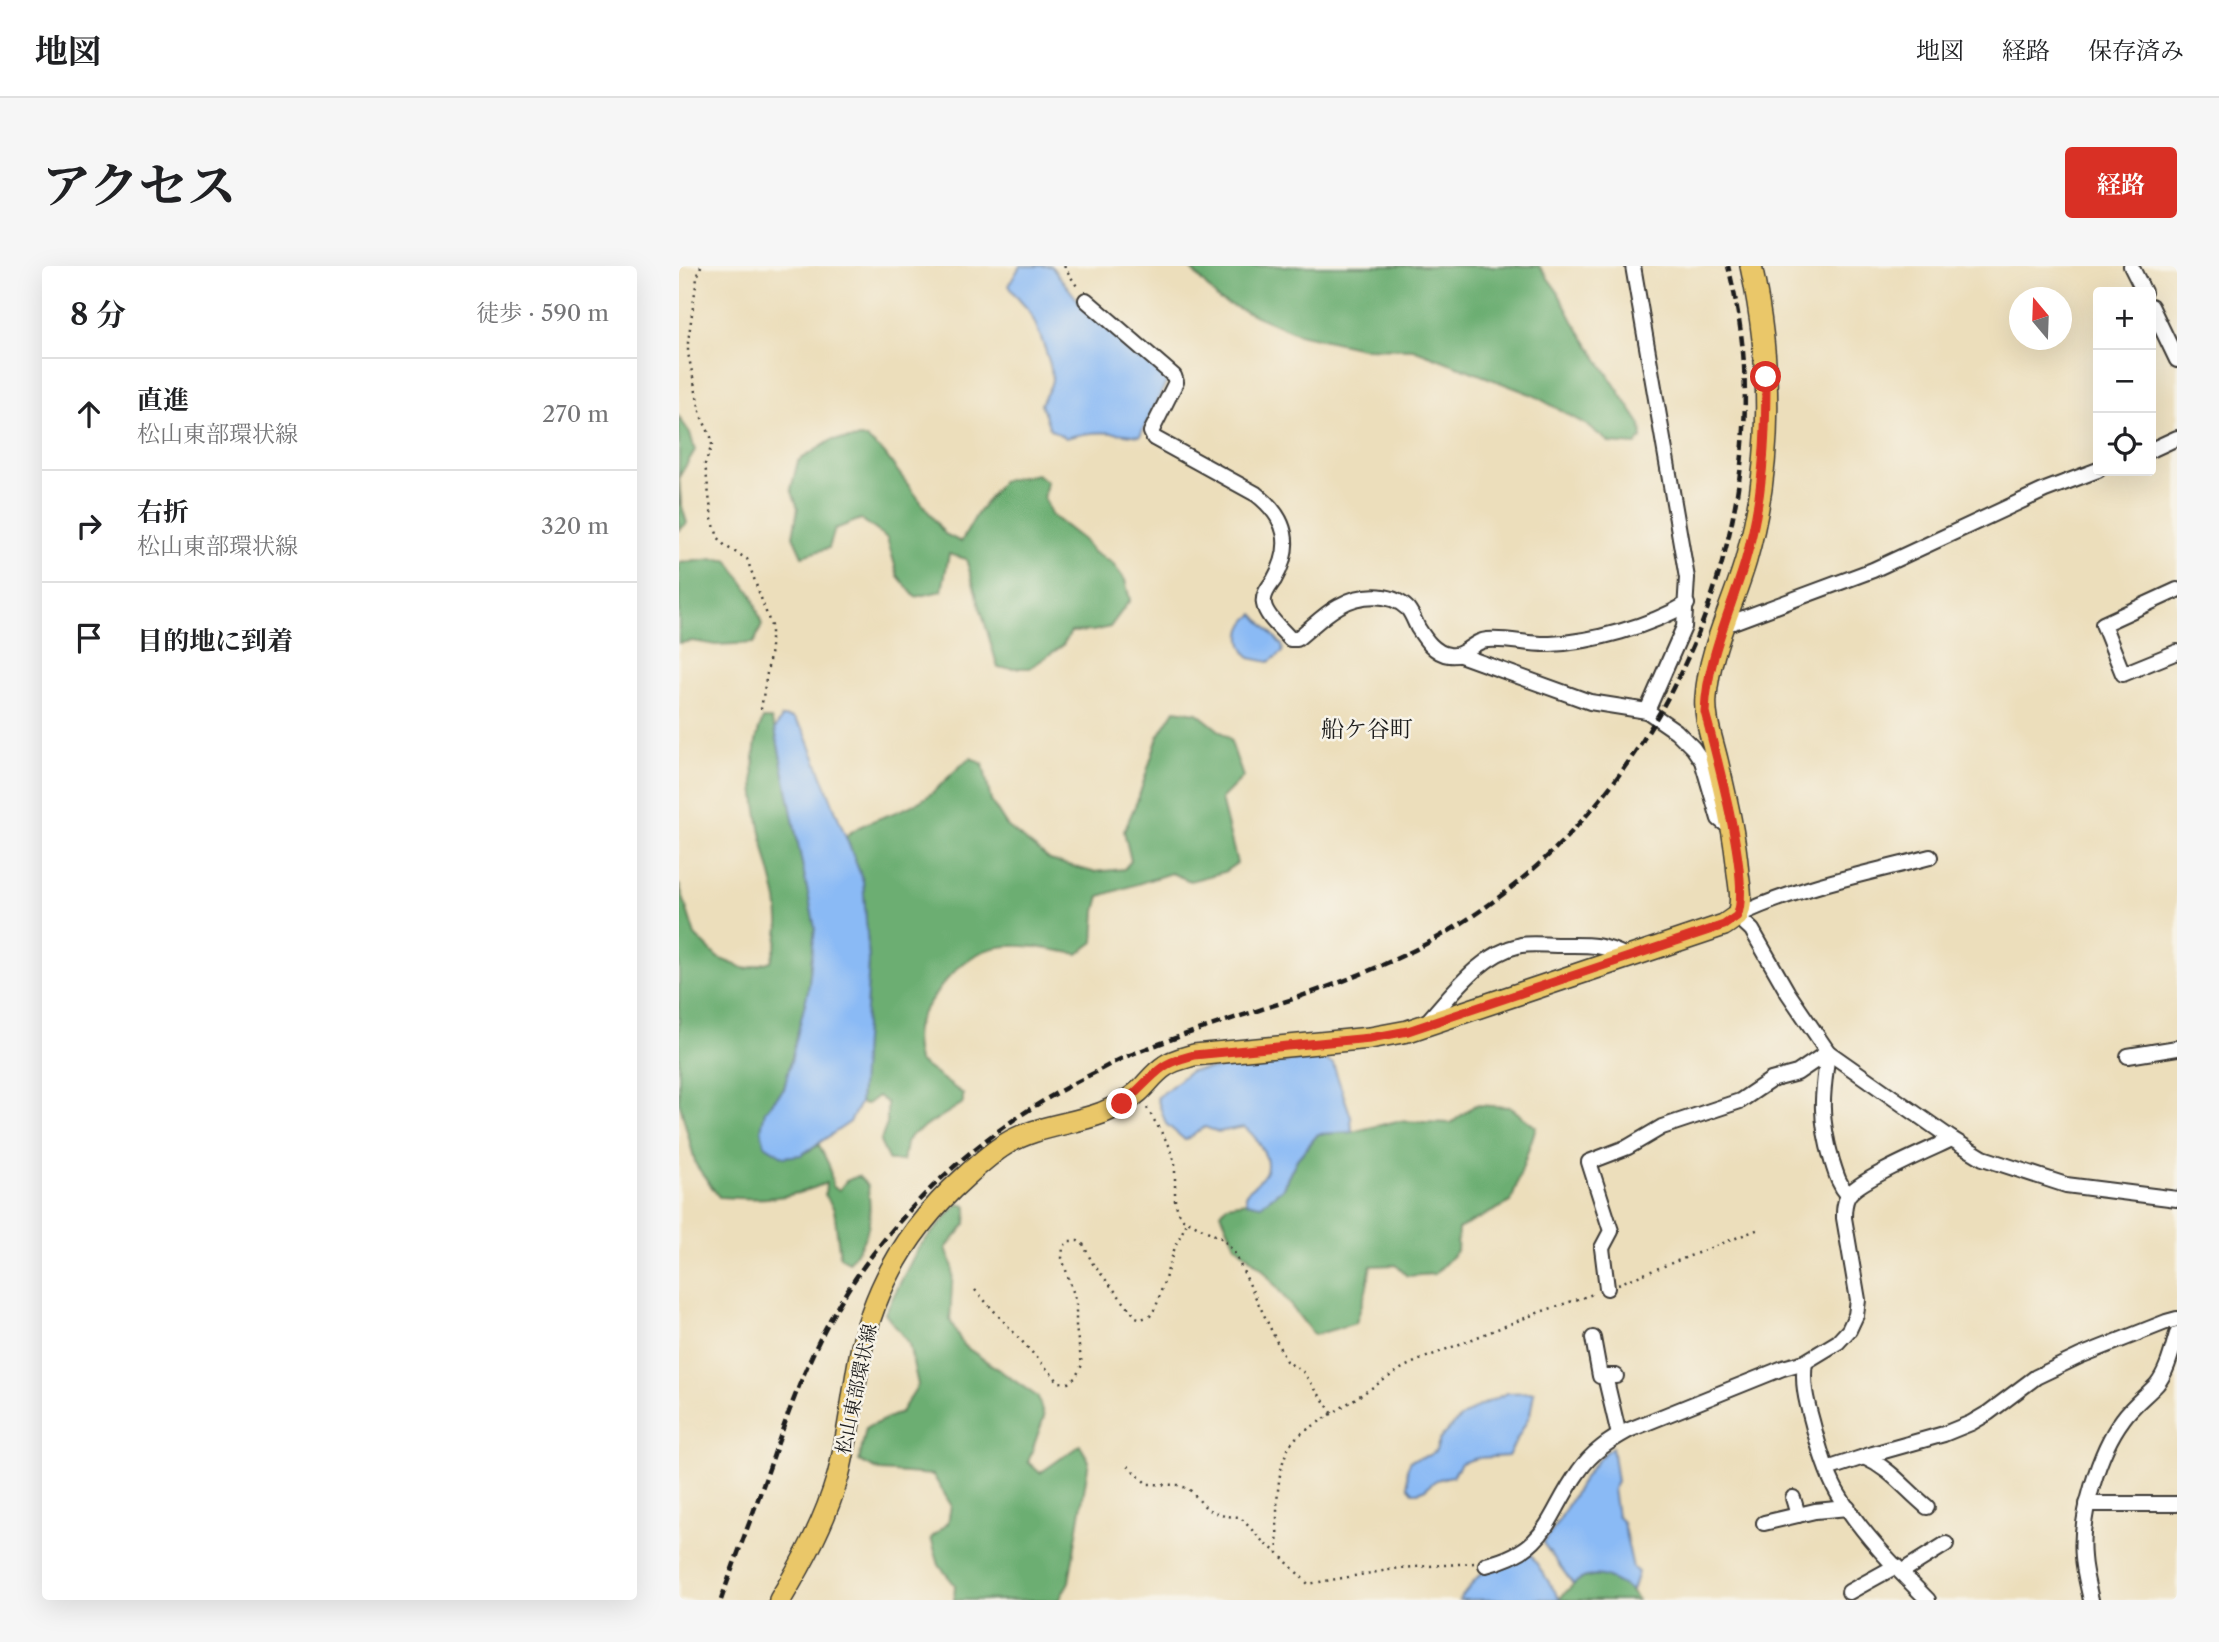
<!DOCTYPE html>
<html lang="ja">
<head>
<meta charset="utf-8">
<style>
	body { margin:0; font-family:"Libre Caslon Text","Noto Serif JP",serif; background:#f6f6f6; color:#202124 }
	.controls { position:absolute; right:21px; top:21px; display:grid; overflow:hidden; border-radius:7px; box-shadow:0 7px 28px #0002 }
	.controls button { width:63px; height:63px; display:grid; place-items:center; padding:0; border:0; border-bottom:2px solid #e0e0e0; background:#fff; color:#202124; font:35px sans-serif }
	.compass { position:absolute; left:1330px; top:21px; width:63px; height:63px; border-radius:50%; background:#fff; box-shadow:0 7px 28px #0002; rotate:341deg }
	.stop { position:absolute; width:21px; height:21px; margin:-16px; border:5px solid #d93025; border-radius:50%; background:#fff }
	.stop.end { background:#d93025; border-color:#fff; box-shadow:0 2px 7px #0008 }
	.list { margin:0; padding:0; list-style:none }
	h2 { display:flex; justify-content:space-between; align-items:center; height:91px; margin:0; padding:0 28px; font-size:30px }
	h2 small { font-size:23px; font-weight:400; color:#757577 }
	.list li { display:grid; grid-template-columns:46px 1fr auto; gap:21px; align-items:center; box-sizing:border-box; height:112px; padding:0 28px; border-top:2px solid #e0e0e0 }
	.list b { display:block; font-size:26px; white-space:nowrap }
	.list p { margin:0; font-size:23px; white-space:nowrap; color:#757577 }
	.list em { font-size:23px; font-style:normal; color:#757577 }
	.icon { flex:none; width:38px; height:38px; fill:none; stroke:currentColor; stroke-width:2; stroke-linecap:round; stroke-linejoin:round }
	.map { position:relative; flex:none; width:1498px; height:1334px; overflow:hidden; border-radius:7px }
	header { display:flex; align-items:center; gap:42px; box-sizing:border-box; height:98px; padding:0 35px; background:#fff; border-bottom:2px solid #e0e0e0 }
	header strong { font-size:33px }
	nav { display:flex; gap:38px; margin-inline-start:auto; font-size:24px }
	.intro { display:flex; align-items:center; justify-content:space-between; box-sizing:border-box; height:168px; padding:0 42px }
	h1 { margin:0; font-size:49px }
	.button { padding:18px 32px; border-radius:7px; background:#d93025; color:#fff; font-size:24px; font-weight:700 }
	main { display:flex; gap:42px; padding:0 42px }
	aside { flex:1; background:#fff; border-radius:7px; box-shadow:0 7px 28px #0002 }
	.map>svg:first-child { display:block }
	.forest { fill:#6cae72; stroke:#446547; stroke-width:2 }
	.water { fill:#8abaf5; stroke:#536b88; stroke-width:2 }
	.lines { fill:none; stroke-linecap:round; stroke-linejoin:round }
	.street-casing { stroke:#3b3934; stroke-width:18 }
	.primary-casing { stroke:#3b3934; stroke-width:24 }
	.path { stroke:#3b3934; stroke-width:2.5; stroke-dasharray:2 5; stroke-linecap:butt }
	.street { stroke:#fff; stroke-width:14 }
	.primary { stroke:#eac769; stroke-width:21 }
	.rail { stroke:#1c1c1c; stroke-width:4.5; stroke-dasharray:10 5; stroke-linecap:butt }
	.route { stroke:#d93025; stroke-width:9 }
	.labels { text-anchor:middle; stroke-width:5; stroke-linejoin:round; paint-order:stroke }
	.street-label { font-size:19px; fill:#1c1c1c; stroke:#f7f3e8 }
	.quarter-label { font-size:23px; fill:#1c1c1c; stroke:#f7f3e8 }
</style>
</head>
<body>
<header>
<strong>地図</strong>
<nav><a>地図</a><a>経路</a><a>保存済み</a></nav>
</header>
<div class="intro"><h1>アクセス</h1><a class="button">経路</a></div>
<main>
<aside>
<h2>8 分<small>徒歩 · 590 m</small></h2>
<ul class="list">
<li><svg class="icon" aria-label="ahead" viewBox="0 0 24 24"><path d="M12 20V5M6 11l6-6 6 6"/></svg><div><b>直進</b><p>松山東部環状線</p></div><em>270 m</em></li>
<li><svg class="icon" aria-label="right" viewBox="0 0 24 24"><path d="M7 20v-9h11M14 6l5 5-5 5"/></svg><div><b>右折</b><p>松山東部環状線</p></div><em>320 m</em></li>
<li><svg class="icon" aria-label="arrive" viewBox="0 0 24 24"><path d="M6 21V4h12l-3 4 3 4H6"/></svg><div><b>目的地に到着</b></div></li>
</ul>
</aside>
<div class="map">
<svg width="1498" height="1334" viewBox="0 0 1498 1334">
	<rect width="100%" height="100%" fill="#f7f3e8"/>
	<filter id="ink" filterUnits="userSpaceOnUse"><feTurbulence type="fractalNoise" baseFrequency=".0143" numOctaves="2"/><feDisplacementMap in="SourceGraphic" scale="14" xChannelSelector="R" yChannelSelector="G"/><feConvolveMatrix kernelMatrix="1 2 1 2 8 2 1 2 1" color-interpolation-filters="sRGB"/></filter>
	<filter id="wash" filterUnits="userSpaceOnUse"><feTurbulence type="fractalNoise" baseFrequency=".00686" numOctaves="4" result="noise"/><feDisplacementMap in="SourceGraphic" scale="28" xChannelSelector="R" yChannelSelector="G"/><feGaussianBlur stdDeviation="1.57" result="paint"/><feColorMatrix in="noise" values="0 0 0 0 0 0 0 0 0 0 0 0 0 0 0 0 0 1.4 0 .05"/><feComposite in="paint" operator="in"/></filter>
	<g filter="url(#wash)">
		<rect width="100%" height="100%" fill="#ecdebb"/>
		<g class="forest">
			<polygon points="509,0 860,0 879,26 894,55 962,159 963,172 956,179 931,177 909,160 854,129 734,83 683,82 619,68 540,34"/>
			<polygon points="0,151 11,167 16,184 0,211 2,237 8,257 0,264"/>
			<polygon points="187,172 205,187 266,268 282,276 298,248 323,215 358,208 368,216 365,231 372,249 404,274 414,286 433,297 446,314 451,334 431,361 414,365 392,366 383,380 351,402 319,402 287,293 270,288 263,325 236,331 219,310 208,272 182,253 156,263 150,282 123,290 114,270 119,242 112,223 119,195 153,174"/>
			<polygon points="35,293 49,294 73,329 83,359 75,377 37,379 14,375 0,377 0,297"/>
			<path d="M496 444 518 447 551 473 564 511 542 533 558 597 545 606 511 615 492 607 421 630 417 645 415 676 399 688C332 676 299 668 255 730 237 756 232 763 239 795L284 828V837L231 870 227 877 224 895H210L201 876 208 858V837L199 830 188 838 181 837 190 695 184 615 167 570C190 551 221 549 246 532 263 521 273 504 292 492L304 498 312 535 328 560 371 594 414 606 445 603 452 595 445 565 459 533 479 471Z"/>
			<path d="M84 453H92L96 463 136 662 129 725 105 823 86 845 122 889 140 879 150 899 154 921 160 924 167 915 179 910 189 920C193 954 192 969 170 996L161 991 155 943 146 929 147 917C109 934 81 934 40 931L17 899 0 835V618L16 669 39 692 67 703 92 695C95 686 98 677 99 669 103 646 95 620 89 598 79 557 65 493 84 453Z"/>
			<polygon points="796,839 831,841 857,861 832,936 779,963 778,985 756,1008 728,1010 717,999 692,1000 687,1025 677,1057 635,1069 583,1003 556,979 542,947 548,939 567,936 582,939 603,923 618,893 639,868 673,866 718,855 772,857"/>
			<polygon points="279,938 288,940 287,958 267,982 274,1001 271,1054 284,1079 359,1131 365,1151 349,1196 361,1207 401,1179 410,1195 390,1316 380,1334 275,1334 276,1319 260,1299 252,1272 269,1257 272,1239 254,1209 201,1205 180,1195 187,1162 222,1146 239,1119 230,1078 206,1047 239,982"/>
			<path d="M920 1309C935 1313 951 1320 958 1334H879C895 1319 896 1311 920 1309Z"/>
		</g>
		<g class="water">
			<path d="M341 0H372L405 42 418 50 490 111 461 170C433 166 415 164 387 172L371 163 362 138C365 130 373 121 373 113 374 100 357 57 350 45 343 36 335 30 330 19Z"/>
			<path d="M575 348 603 379 604 386 590 396 571 392C558 378 558 360 575 348Z"/>
			<polygon points="103,451 114,452 125,464 184,615 190,695 181,837 171,856 122,889 105,891 86,879 82,864 86,845 105,823 129,725 136,662 96,463"/>
			<path d="M643 792 654 798 672 851 673 866 639 868 618 893 603 923 582 939 567 936V927C573 921 584 913 587 905 592 891 576 869 565 861L539 866 526 861 506 874 487 858 478 832 511 805Z"/>
			<path d="M855 1126 851 1149 829 1190 798 1192 782 1197 774 1210C768 1211 761 1212 756 1215 747 1221 746 1227 734 1226L729 1220 728 1203 732 1194 751 1189 757 1184 760 1175 764 1169 780 1153 798 1141 828 1127Z"/>
			<path d="M933 1181 938 1216 934 1223 938 1250 944 1256 954 1302 959 1306 953 1325C932 1312 917 1301 894 1318L864 1277C890 1246 900 1206 933 1181Z"/>
			<polygon points="850,1286 881,1333 780,1334 801,1308"/>
		</g>
	</g>
	<g filter="url(#ink)">
		<g class="lines">
			<defs>
				<g id="street">
					<polyline points="954,0 1008,312 1005,361 968,445 997,465 1014,482 1023,495 1040,553 1054,564"/>
					<polyline points="1452,0 1465,26"/>
					<path d="M407 34 495 110 497 116 472 166 475 172 577 228C608 252 615 279 595 314 590 321 583 329 585 338 587 351 603 363 611 373H618C632 362 645 348 660 340 680 328 711 325 729 343 733 348 736 356 739 362 746 373 755 387 770 389 785 392 793 375 808 374 829 372 850 379 871 378 914 376 971 360 1008 338"/>
					<polyline points="1472,40 1498,94"/>
					<polyline points="1472,184 1498,172"/>
					<polyline points="1498,324 1424,358 1444,408 1498,386"/>
					<polyline points="1046,359 1194,304 1366,224 1419,204"/>
					<polyline points="781,389 911,436 968,445"/>
					<path d="M1251 591C1186 608 1118 621 1058 650L1073 664 1109 727 1149 786 1273 873 1304 892 1387 919 1498 933"/>
					<path d="M747 757C774 727 801 688 842 679 854 677 867 679 880 679 908 679 921 677 947 690"/>
					<path d="M1149 786C1143 830 1140 851 1153 895 1157 908 1160 919 1169 929"/>
					<polyline points="1449,790 1498,782"/>
					<polyline points="928,1022 923,982 932,965 910,896 949,881 983,861 1061,835 1092,814 1118,807 1149,786"/>
					<polyline points="914,1072 921,1110 937,1110"/>
					<path d="M1126 1096C1123 1117 1127 1134 1133 1155 1139 1179 1146 1204 1158 1226 1181 1266 1217 1302 1249 1334"/>
					<polyline points="926,1110 940,1169"/>
					<path d="M1185 1191C1212 1203 1225 1222 1248 1241"/>
					<polyline points="1148,1203 1194,1188 1265,1168 1292,1157 1309,1147 1357,1111 1401,1090 1487,1056 1498,1053"/>
					<polyline points="1114,1232 1119,1249"/>
					<polyline points="1408,1238 1498,1238"/>
					<polyline points="1085,1257 1136,1245 1169,1242"/>
					<path d="M807 1299C871 1283 867 1251 900 1205 913 1186 930 1175 950 1164L1104 1102 1126 1096 1159 1076 1170 1064 1177 1049 1179 1034 1165 952C1165 944 1165 937 1169 930 1178 914 1252 883 1273 873"/>
					<polyline points="1222,1306 1267,1278"/>
					<polyline points="1170,1326 1217,1300"/>
					<path d="M1412 1334C1409 1320 1405 1306 1404 1291 1400 1251 1420 1185 1444 1153 1454 1139 1467 1130 1478 1118 1489 1104 1493 1084 1498 1068"/>
				</g>
				<path id="primary" d="M101 1334C125 1294 146 1255 159 1210 169 1172 173 1134 180 1095 194 1021 230 961 286 911 299 899 312 887 327 878 356 860 391 859 423 847 435 842 449 835 459 826 468 818 475 807 486 800 494 794 505 792 515 789L691 772 729 765 1045 659 1058 650C1064 637 1061 622 1059 608 1056 569 1047 532 1038 494 1033 473 1025 452 1027 431 1030 384 1054 339 1067 294 1094 198 1093 97 1072 0"/>
			</defs>
			<use href="#street" class="street-casing"/>
			<use href="#primary" class="primary-casing"/>
			<g class="path">
				<polyline points="22,0 18,12 9,76 9,87 22,150 32,171 33,179 26,198 33,253 39,271 46,280 68,293 92,360 92,383 82,443"/>
				<polyline points="385,0 399,22"/>
				<polyline points="468,842 491,881 496,898 496,935 499,945 504,953 544,973 555,986 607,1095 624,1106 654,1148"/>
				<polyline points="939,1018 1080,963"/>
				<polyline points="296,1024 380,1116 389,1117 396,1112 403,1099 397,1062 397,1035 383,992 384,981 390,975 399,975 404,978 414,998 457,1051 462,1053 471,1050 477,1041 497,978 509,955"/>
				<polyline points="449,1200 468,1218 499,1219 510,1223 528,1243 545,1250 561,1251 587,1279 598,1286"/>
				<path d="M795 1297 721 1302 629 1318 599 1287C598 1255 593 1191 620 1169L725 1101 743 1093 861 1046 917 1027"/>
			</g>
			<use href="#street" class="street"/>
			<use href="#primary" class="primary"/>
			<path class="rail" d="M42 1334C58 1288 76 1243 92 1197 106 1156 120 1116 139 1077 171 1010 222 947 278 898 320 861 365 832 415 807 428 800 442 792 456 787 544 752 637 731 723 690 942 587 1078 339 1065 99 1063 66 1057 32 1049 0"/>
		</g>
	</g>
	<g class="lines" filter="url(#ink)">
		<path class="route" d="M443 838C458 827 469 812 484 801 493 794 505 792 515 789L691 772 729 765 1045 659 1058 650C1073 617 1036 485 1026 446 1028 393 1051 346 1066 296 1084 235 1087 174 1087 111"/>
	</g>
	<g class="labels">
		<g class="street-label">
			<text transform="translate(177 1123) rotate(-78)" y="7">松山東部環状線</text>
		</g>
		<g class="quarter-label">
			<text x="688" y="471">船ケ谷町</text>
		</g>
	</g>
</svg>
<div class="controls">
<button>+</button>
<button>−</button>
<button><svg class="icon" aria-label="locate" viewBox="0 0 24 24"><circle cx="12" cy="12" r="6"/><path d="M12 2v4M12 18v4M2 12h4M18 12h4"/></svg></button>
</div>
<svg class="compass" viewBox="-18 -18 36 36"><path d="M0-13l5 13h-10z" fill="#e53935"/><path d="M0 13l5-13h-10z" fill="#757577"/></svg>
<div class="stop" style="left:1087px;top:111px"></div>
<div class="stop end" style="left:443px;top:838px"></div>
</div>
</main>
</body>
</html>
